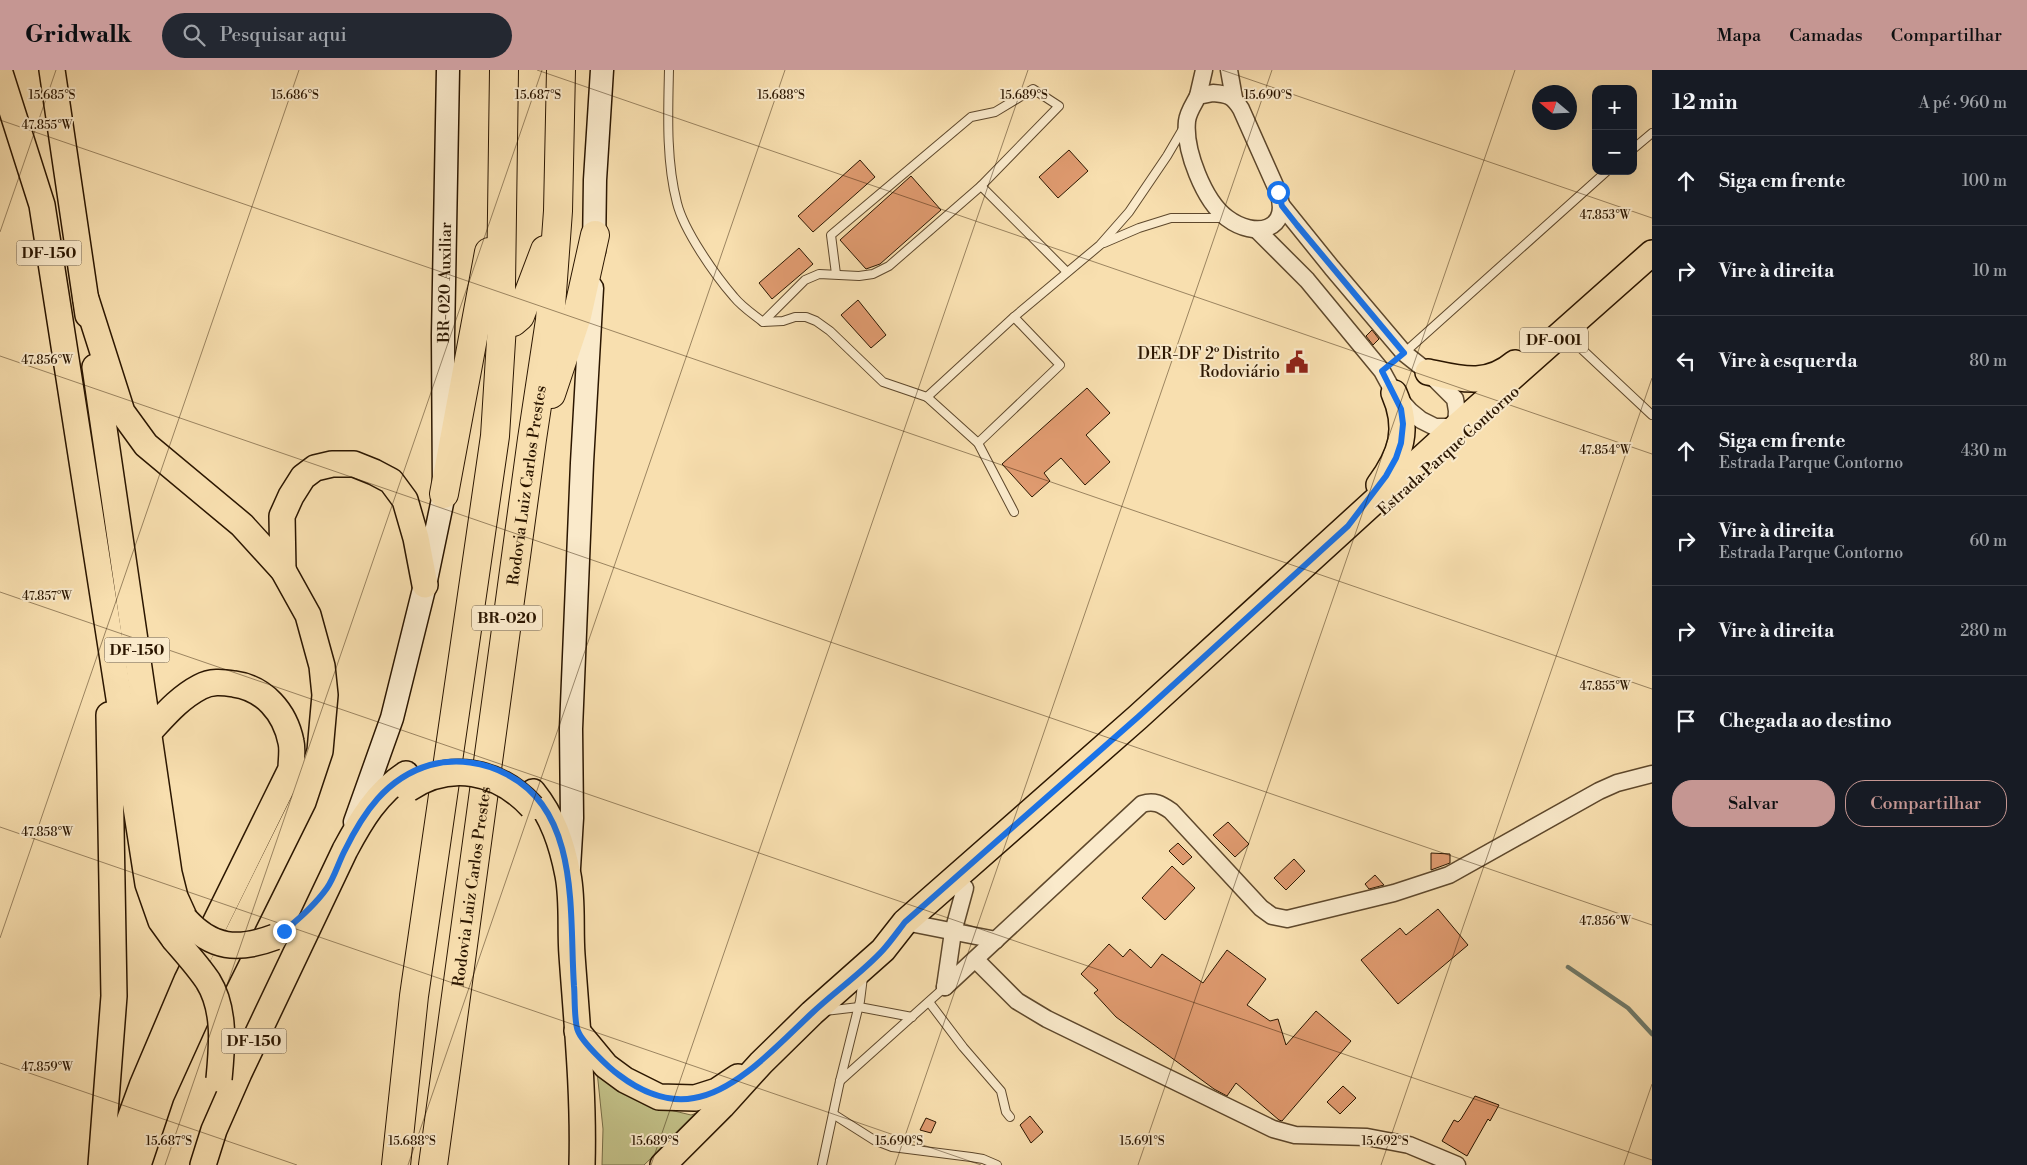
<!DOCTYPE html>
<html lang="pt">
<head>
<meta charset="utf-8">
<style>
	body { margin:0; font-family:"Libre Bodoni",serif; background:#242831; color:#f1f3f6 }
	.controls { position:absolute; right:15px; top:15px; display:grid; overflow:hidden; border-radius:10px; box-shadow:0 5px 20px #0002 }
	.controls button { width:45px; height:45px; display:grid; place-items:center; padding:0; border:0; border-bottom:1px solid #363941; background:#171b24; color:#f1f3f6; font:25px sans-serif }
	.compass { position:absolute; left:1532px; top:15px; width:45px; height:45px; border-radius:50%; background:#171b24; box-shadow:0 5px 20px #0002; rotate:289deg }
	.stop { position:absolute; width:15px; height:15px; margin:-11px; border:4px solid #1a73e8; border-radius:50%; background:#fff }
	.stop.end { background:#1a73e8; border-color:#fff; box-shadow:0 1px 5px #0008 }
	.list { margin:0; padding:0; list-style:none }
	h2 { display:flex; justify-content:space-between; align-items:center; height:65px; margin:0; padding:0 20px; font-size:21px }
	h2 small { font-size:16px; font-weight:400; color:#9ea1a6 }
	.list li { display:grid; grid-template-columns:32px 1fr auto; gap:15px; align-items:center; box-sizing:border-box; height:90px; padding:0 20px; border-top:1px solid #363941 }
	.list b { display:block; font-size:19px; white-space:nowrap }
	.list p { margin:0; font-size:16px; white-space:nowrap; color:#9ea1a6 }
	.list em { font-size:16px; font-style:normal; color:#9ea1a6 }
	.actions { display:flex; gap:10px; padding:15px 20px }
	.actions a { flex:1; padding:11px 0; border:1px solid #c59692; border-radius:20px; text-align:center; font-size:18px; color:#c59692 }
	.actions .main { background:#c59692; color:#111 }
	.icon { flex:none; width:28px; height:28px; fill:none; stroke:currentColor; stroke-width:2; stroke-linecap:round; stroke-linejoin:round }
	.map { position:relative; flex:none; width:1652px; height:1095px; overflow:hidden }
	header { display:flex; align-items:center; gap:30px; box-sizing:border-box; height:70px; padding:0 25px; background:#c59692; color:#111 }
	header strong { font-size:24px }
	nav { display:flex; gap:28px; margin-inline-start:auto; font-size:18px }
	.search { width:350px; height:45px; background:#242831; display:flex; align-items:center; gap:12px; box-sizing:border-box; padding:0 18px; border-radius:28px; color:#9ea1a6; font-size:19px }
	main { display:flex }
	aside { flex:1; background:#171b24 }
	.map>svg:first-child { display:block }
	.green { fill:#c2c087; stroke:#766b44 }
	.lines { fill:none; stroke-linecap:round; stroke-linejoin:round }
	.stream { stroke:#707a6a; stroke-width:4.5 }
	.building { fill:#e09b70; stroke:#2b1600 }
	.lane-casing { stroke:#5e482c; stroke-width:10 }
	.street-casing { stroke:#5e482c; stroke-width:19 }
	.secondary-casing { stroke:#2b1600; stroke-width:25 }
	.primary-casing { stroke:#2b1600; stroke-width:28 }
	.highway-casing { stroke:#2b1600; stroke-width:30 }
	.lane { stroke:#faeacb; stroke-width:8 }
	.street { stroke:#faeacb; stroke-width:16 }
	.secondary { stroke:#faeacb; stroke-width:22 }
	.primary { stroke:#f8dfaf; stroke-width:25 }
	.highway { stroke:#f8dfaf; stroke-width:28 }
	.primary-bridge-casing { stroke:#2b1600; stroke-width:28; stroke-linecap:butt }
	.primary-bridge { stroke:#f8dfaf; stroke-width:25 }
	.route { stroke:#1a73e8; stroke-width:6 }
	.ticks { fill:none; stroke:#2b1600; stroke-width:1; stroke-opacity:0.45 }
	.labels { text-anchor:middle; stroke-width:4; stroke-linejoin:round; paint-order:stroke }
	.shield { fill:#faeacb; stroke:#69563d; stroke-width:1 }
	.shield-label { font-size:15px; font-weight:bold; fill:#2b1600 }
	.street-label { font-size:16px; fill:#2b1600; stroke:#faeacb }
	.poi-label { font-size:16px; fill:#2b1600; stroke:#faeacb; text-anchor:end }
	.ticks-label { font-size:12px; text-anchor:middle; fill:#2b1600; stroke:#faeacb; stroke-width:4; stroke-linejoin:round; paint-order:stroke }
</style>
</head>
<body>
<header>
<strong>Gridwalk</strong>
<div class="search"><svg class="icon" aria-label="search" viewBox="0 0 24 24"><circle cx="10" cy="10" r="6"/><path d="M15 15l6 6"/></svg>Pesquisar aqui</div>
<nav><a>Mapa</a><a>Camadas</a><a>Compartilhar</a></nav>
</header>
<main>
<div class="map">
<svg width="1652" height="1095" viewBox="0 0 1652 1095">
	<rect width="100%" height="100%" fill="#f8dfaf"/>
	<filter id="stains"><feTurbulence type="fractalNoise" baseFrequency=".004" numOctaves="4"/><feColorMatrix values="0 0 0 0 .2 0 0 0 0 .09 0 0 0 0 .02 0 0 0 .5 -.17"/></filter>
	<radialGradient id="worn" r=".72"><stop offset=".6" stop-color="#630" stop-opacity="0"/><stop offset="1" stop-color="#630" stop-opacity=".3"/></radialGradient>
	<polygon class="green" points="597,1001 617,1020 645,1034 691,1045 706,1040 670,1070 644,1095 602,1095 603,1059"/>
	<g class="lines">
		<polyline class="stream" points="1568,897 1628,938 1652,964"/>
	</g>
	<g class="building">
		<polygon points="1069,80 1088,101 1058,128 1039,107"/>
		<polygon points="860,90 875,107 813,162 798,146"/>
		<polygon points="911,106 941,140 880,194 866,199 840,170"/>
		<polygon points="799,178 813,194 772,229 759,213"/>
		<polygon points="858,230 886,265 871,278 841,245"/>
		<polygon points="1372,260 1379,269 1373,275 1366,266"/>
		<polygon points="1087,318 1110,343 1086,365 1110,392 1085,415 1061,388 1044,403 1050,411 1032,427 1002,394"/>
		<polygon points="1228,752 1249,774 1235,787 1213,765"/>
		<polygon points="1178,773 1192,787 1183,795 1169,781"/>
		<polygon points="1431,783 1450,784 1450,793 1431,800"/>
		<polygon points="1294,789 1305,801 1286,820 1274,808"/>
		<polygon points="1172,796 1195,818 1165,850 1142,828"/>
		<polygon points="1375,805 1384,815 1369,819 1365,814"/>
		<polygon points="1438,839 1468,875 1398,934 1361,890 1400,858 1406,865"/>
		<polygon points="1109,874 1123,887 1130,879 1151,898 1162,884 1203,913 1227,880 1266,909 1247,935 1270,951 1278,949 1286,975 1316,941 1351,971 1282,1051 1279,1050 1236,1013 1227,1026 1214,1019 1116,947 1094,923 1098,920 1081,904"/>
		<polygon points="1343,1016 1356,1028 1340,1044 1327,1032"/>
		<polygon points="1475,1026 1499,1035 1490,1051 1488,1049 1467,1086 1442,1071 1454,1050 1458,1052 1461,1049"/>
		<polygon points="1030,1046 1043,1062 1031,1073 1020,1055"/>
		<polygon points="926,1048 936,1052 931,1063 920,1060"/>
	</g>
	<g class="lines">
		<defs>
			<g id="lane">
				<path d="M669 0C668 43 666 91 677 133 684 161 715 205 734 227 742 237 753 244 763 252L783 251 795 247H806L816 251 830 261 883 312 927 327 978 373 1014 442"/>
				<polyline points="1633,79 1652,63"/>
				<polyline points="1104,173 1139,158 1171,148 1225,148"/>
				<polyline points="836,204 831,165 971,47 995,42 1033,19 1059,36 981,116"/>
				<polyline points="763,252 805,210 819,204 859,206 873,204 889,196 981,116 1067,202"/>
				<polyline points="1572,270 1652,345"/>
				<polyline points="1404,283 1607,101"/>
				<polyline points="927,327 1014,247 1100,175 1129,142 1167,86 1184,57"/>
				<polyline points="978,373 1060,295 1014,247"/>
				<polyline points="929,932 963,977 1001,1021 1006,1042 1010,1047"/>
				<polyline points="825,941 859,937 912,947"/>
				<polyline points="840,1011 945,917"/>
				<polyline points="833,1044 874,1070 892,1077 971,1087 983,1089 997,1095"/>
				<polyline points="822,1095 840,1011 860,931 863,907"/>
			</g>
			<g id="street">
				<polyline points="1229,0 1234,28"/>
				<path d="M1213 23C1228 24 1233 26 1241 39L1278 122C1291 161 1255 169 1227 148 1204 131 1184 80 1187 51 1188 42 1194 34 1198 26Z"/>
				<polyline points="1198,26 1204,0"/>
				<polyline points="1258,161 1307,210 1382,301 1394,323 1410,341 1421,350 1435,357 1456,357 1457,341 1455,329 1428,302 1404,283 1332,198 1282,136"/>
				<polyline points="905,852 996,870"/>
				<polyline points="976,890 1017,931 1047,949 1273,1059 1295,1065 1367,1067 1409,1075 1457,1095"/>
				<path d="M945 917 1142 734C1154 730 1161 734 1171 741L1261 838 1272 846 1287 849 1394 823 1449 805 1599 721 1617 713 1652 704"/>
				<polyline points="945,917 953,862 965,818"/>
			</g>
			<g id="secondary">
				<polyline points="594,181 595,110 602,0"/>
				<path id="s1" d="M355 752 392 648 425 515 444 424 443 266 448 0"/>
				<polyline points="569,798 572,748 571,659 582,393 592,218"/>
			</g>
			<g id="primary">
				<polyline points="52,0 88,245"/>
				<polyline points="0,3 42,135 148,814 161,851 174,869"/>
				<polyline points="86,229 122,342 146,375 242,455 283,500 308,545 322,596 325,625 320,681 303,732 199,942 161,1026 138,1095"/>
				<polyline points="95,297 169,803 175,827 185,849"/>
				<path d="M1428 302C1461 309 1487 317 1515 293"/>
				<path d="M1379 415C1401 385 1410 359 1394 323"/>
				<polyline points="283,500 282,446 291,426 303,407 315,398 332,394 354,394 374,402 391,411 405,430 416,468 425,515"/>
				<path d="M533 722C553 747 562 774 568 805 573 831 570 859 572 885 577 955 584 1025 582 1095"/>
				<polyline points="577,961 606,996 625,1010 659,1027 695,1028 717,1021 738,1007"/>
				<polyline points="101,1095 114,926 109,645"/>
				<path d="M113 1095 142 1016 187 910 291 699C291 691 293 680 291 672 285 642 264 618 234 614 222 612 211 611 200 617 179 628 165 645 149 662"/>
				<path d="M203 1095 214 1060 239 1003 345 780C361 750 377 723 406 704"/>
				<polyline points="663,1095 722,1036 761,993 812,943 883,880 905,852 1138,647 1456,357 1652,183"/>
			</g>
			<g id="highway">
				<polyline points="502,255 513,252 520,246 545,180"/>
				<polyline points="551,324 577,246 595,165"/>
				<polyline points="444,424 489,182"/>
				<polyline points="396,1095 414,926 495,366 502,255 501,215 504,0"/>
				<path id="s2" d="M433 1095 532 369 550 250 558 141 561 0"/>
			</g>
		</defs>
		<use href="#lane" class="lane-casing"/>
		<use href="#street" class="street-casing"/>
		<use href="#secondary" class="secondary-casing"/>
		<use href="#primary" class="primary-casing"/>
		<use href="#highway" class="highway-casing"/>
		<use href="#lane" class="lane"/>
		<use href="#street" class="street"/>
		<use href="#secondary" class="secondary"/>
		<use href="#primary" class="primary"/>
		<use href="#highway" class="highway"/>
		<defs>
			<g id="primary-bridge">
				<path d="M408 719C450 691 498 700 532 737"/>
				<path d="M185 849C212 879 238 881 275 867"/>
				<path d="M174 869C186 883 198 896 208 911 226 940 222 977 219 1009"/>
			</g>
		</defs>
		<use href="#primary-bridge" class="primary-bridge-casing"/>
		<use href="#primary-bridge" class="primary-bridge"/>
	</g>
	<g class="lines">
		<path class="route" d="M284 861C299 849 315 835 327 818 334 808 338 794 344 782 363 743 386 708 430 695 456 688 485 692 508 705 581 743 569 846 574 916 575 926 574 953 578 961 582 972 609 998 619 1005 640 1021 667 1033 694 1028 736 1022 781 972 811 944 834 922 862 903 883 880 891 871 898 861 905 852L1138 647 1348 456 1386 406 1396 388 1401 373 1403 354 1401 339 1382 301 1404 283 1297 155 1282 136 1278 122"/>
	</g>
	<path class="ticks" d="M537 0 1652 384M1222 0 1652 148M0 50 1652 619M0 162 56 0M0 286 1652 855M0 522 1652 1090M0 757 981 1095M0 868 299 0M0 993 297 1095M165 1095 542 0M408 1095 785 0M651 1095 1028 0M895 1095 1272 0M1138 1095 1515 0M1381 1095 1652 308M1624 1095 1652 1014"/>
	<defs>
		<symbol id="civic-bare" viewBox="-9 -9 18 18"><path d="M-.6-6.5H3V-4.5H.6V-3L4-1V1h2V6H-6V1h2V-1L-.6-3ZM-1.2 2.5V6h2.4V2.5Z" fill="#8f2418" stroke="#faeacb" stroke-width="2.5" paint-order="stroke"/></symbol>
	</defs>
	<g fill-rule="evenodd">
		<use href="#civic-bare" x="1281" y="276" width="32" height="32"/>
	</g>
	<g class="labels">
		<g class="shield">
			<rect x="16.5" y="170.5" width="65" height="25" rx="4"/>
			<rect x="1520" y="257.5" width="68" height="25" rx="4"/>
			<rect x="472" y="535.5" width="70" height="25" rx="4"/>
			<rect x="104.5" y="567.5" width="65" height="25" rx="4"/>
			<rect x="221.5" y="958.5" width="65" height="25" rx="4"/>
		</g>
		<g class="shield-label">
			<text x="49" y="188">DF-150</text>
			<text x="1554" y="275">DF-001</text>
			<text x="507" y="553">BR-020</text>
			<text x="137" y="585">DF-150</text>
			<text x="254" y="976">DF-150</text>
		</g>
		<g class="street-label">
			<text dy="6" stroke="none"><textPath href="#s1" startOffset="552">BR-020 Auxiliar</textPath></text>
			<text transform="translate(1448 380) rotate(-42)" y="6">Estrada Parque Contorno</text>
			<text dy="6" stroke="none"><textPath href="#s2" startOffset="686">Rodovia Luiz Carlos Prestes</textPath></text>
			<text dy="6" stroke="none"><textPath href="#s2" startOffset="281">Rodovia Luiz Carlos Prestes</textPath></text>
		</g>
		<g class="poi-label">
			<text x="1280" y="289">DER-DF 2º Distrito<tspan x="1280" dy="18">Rodoviário</tspan></text>
		</g>
	</g>
	<g class="ticks-label">
		<text x="52" y="29">15.685°S</text>
		<text x="295" y="29">15.686°S</text>
		<text x="538" y="29">15.687°S</text>
		<text x="781" y="29">15.688°S</text>
		<text x="1024" y="29">15.689°S</text>
		<text x="1268" y="29">15.690°S</text>
		<text x="47" y="59">47.855°W</text>
		<text x="1605" y="149">47.853°W</text>
		<text x="47" y="294">47.856°W</text>
		<text x="1605" y="384">47.854°W</text>
		<text x="47" y="530">47.857°W</text>
		<text x="1605" y="620">47.855°W</text>
		<text x="47" y="766">47.858°W</text>
		<text x="1605" y="855">47.856°W</text>
		<text x="47" y="1001">47.859°W</text>
		<text x="169" y="1075">15.687°S</text>
		<text x="412" y="1075">15.688°S</text>
		<text x="655" y="1075">15.689°S</text>
		<text x="899" y="1075">15.690°S</text>
		<text x="1142" y="1075">15.691°S</text>
		<text x="1385" y="1075">15.692°S</text>
	</g>
	<rect width="100%" height="100%" filter="url(#stains)"/>
	<rect width="100%" height="100%" fill="url(#worn)"/>
</svg>
<div class="controls">
<button>+</button>
<button>−</button>
</div>
<svg class="compass" viewBox="-18 -18 36 36"><path d="M0-13l5 13h-10z" fill="#e53935"/><path d="M0 13l5-13h-10z" fill="#9ea1a6"/></svg>
<div class="stop" style="left:1278px;top:122px"></div>
<div class="stop end" style="left:284px;top:861px"></div>
</div>
<aside>
<h2>12 min<small>A pé · 960 m</small></h2>
<ul class="list">
<li><svg class="icon" aria-label="ahead" viewBox="0 0 24 24"><path d="M12 20V5M6 11l6-6 6 6"/></svg><div><b>Siga em frente</b></div><em>100 m</em></li>
<li><svg class="icon" aria-label="right" viewBox="0 0 24 24"><path d="M7 20v-9h11M14 6l5 5-5 5"/></svg><div><b>Vire à direita</b></div><em>10 m</em></li>
<li><svg class="icon" aria-label="left" viewBox="0 0 24 24"><path d="M17 20v-9H6M10 6l-5 5 5 5"/></svg><div><b>Vire à esquerda</b></div><em>80 m</em></li>
<li><svg class="icon" aria-label="ahead" viewBox="0 0 24 24"><path d="M12 20V5M6 11l6-6 6 6"/></svg><div><b>Siga em frente</b><p>Estrada Parque Contorno</p></div><em>430 m</em></li>
<li><svg class="icon" aria-label="right" viewBox="0 0 24 24"><path d="M7 20v-9h11M14 6l5 5-5 5"/></svg><div><b>Vire à direita</b><p>Estrada Parque Contorno</p></div><em>60 m</em></li>
<li><svg class="icon" aria-label="right" viewBox="0 0 24 24"><path d="M7 20v-9h11M14 6l5 5-5 5"/></svg><div><b>Vire à direita</b></div><em>280 m</em></li>
<li><svg class="icon" aria-label="arrive" viewBox="0 0 24 24"><path d="M6 21V4h12l-3 4 3 4H6"/></svg><div><b>Chegada ao destino</b></div></li>
</ul>
<div class="actions"><a class="main">Salvar</a><a>Compartilhar</a></div>
</aside>
</main>
</body>
</html>
